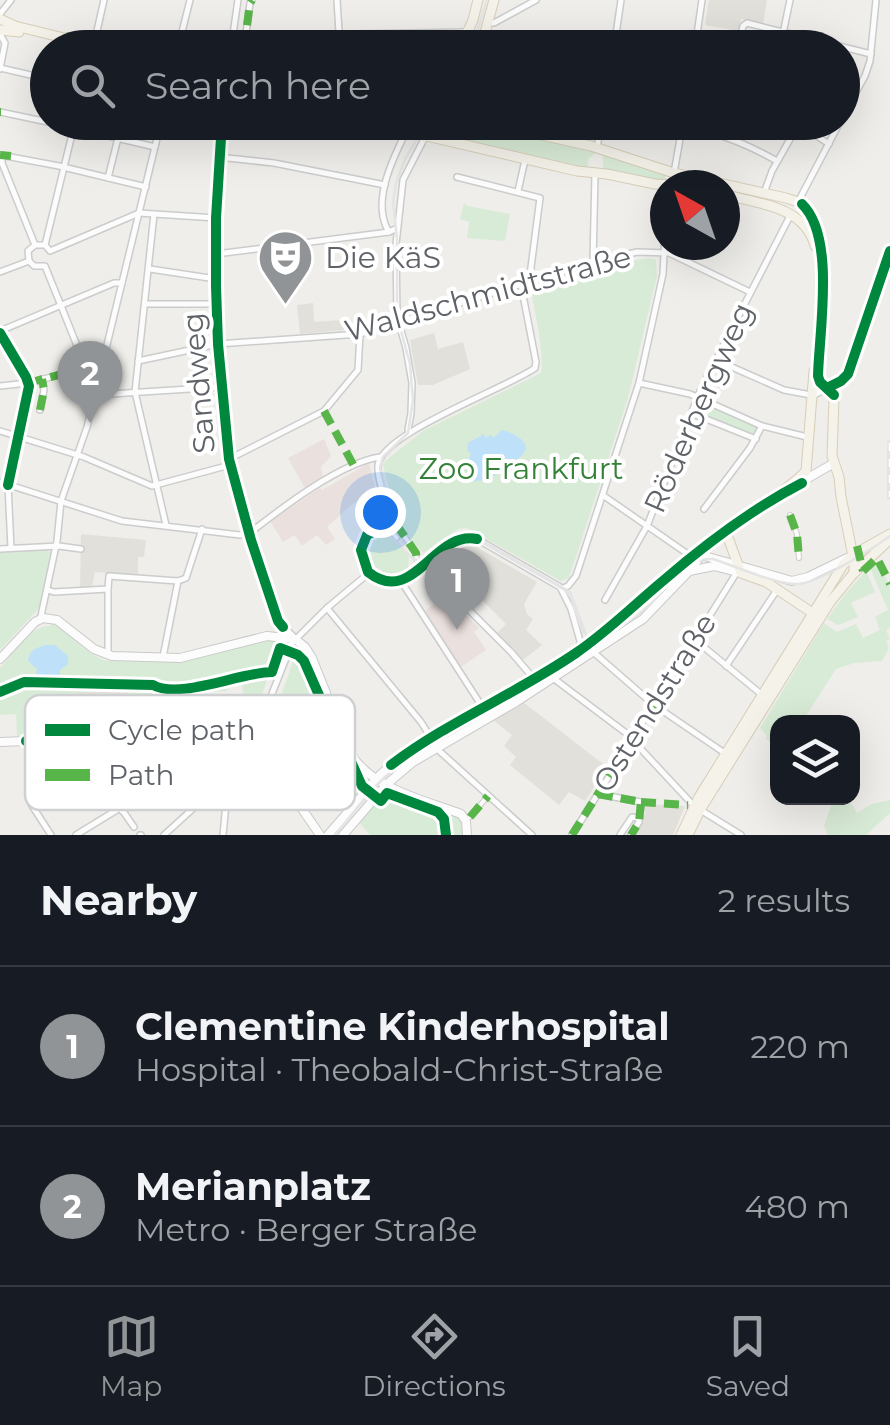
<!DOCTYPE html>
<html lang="en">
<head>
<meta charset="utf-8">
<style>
	body { margin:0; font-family:Montserrat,sans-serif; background:#242831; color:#f1f3f6 }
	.controls { position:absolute; right:30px; bottom:30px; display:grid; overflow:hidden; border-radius:20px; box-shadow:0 10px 40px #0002 }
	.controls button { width:90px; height:90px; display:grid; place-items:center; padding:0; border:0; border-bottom:2px solid #363941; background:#171b24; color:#f1f3f6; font:50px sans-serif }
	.compass { position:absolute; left:650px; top:170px; width:90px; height:90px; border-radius:50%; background:#171b24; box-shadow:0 10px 40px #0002; rotate:320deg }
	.you { position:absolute; left:380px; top:512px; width:35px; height:35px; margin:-25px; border:8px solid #fff; border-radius:50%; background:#1a73e8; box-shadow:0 0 0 15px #1a73e833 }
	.badge { display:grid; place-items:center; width:65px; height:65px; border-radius:50%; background:#919496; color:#fff; font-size:32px; font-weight:700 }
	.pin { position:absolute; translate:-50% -82px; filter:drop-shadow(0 2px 5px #0008) }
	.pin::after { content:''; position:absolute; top:52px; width:35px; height:30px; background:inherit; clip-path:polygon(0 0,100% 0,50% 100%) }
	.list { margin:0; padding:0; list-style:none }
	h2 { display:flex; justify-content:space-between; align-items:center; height:130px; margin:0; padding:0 40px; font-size:42px }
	h2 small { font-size:32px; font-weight:400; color:#9ea1a6 }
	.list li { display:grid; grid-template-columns:65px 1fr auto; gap:30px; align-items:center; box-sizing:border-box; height:160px; padding:0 40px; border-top:2px solid #363941 }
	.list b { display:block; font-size:38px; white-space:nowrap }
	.list p { margin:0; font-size:32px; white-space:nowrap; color:#9ea1a6 }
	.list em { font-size:32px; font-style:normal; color:#9ea1a6 }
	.icon { flex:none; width:55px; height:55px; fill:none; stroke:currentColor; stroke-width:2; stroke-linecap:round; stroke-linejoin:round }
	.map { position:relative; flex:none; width:890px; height:835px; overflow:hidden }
	.search { position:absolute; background:#171b24; box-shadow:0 10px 40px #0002; left:30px; right:30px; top:30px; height:110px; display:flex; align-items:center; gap:25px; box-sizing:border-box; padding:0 35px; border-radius:55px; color:#9ea1a6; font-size:38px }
	.sheet { height:450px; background:#171b24 }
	nav { display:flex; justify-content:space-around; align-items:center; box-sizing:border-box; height:140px; border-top:2px solid #363941; background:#171b24; font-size:28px; color:#9ea1a6 }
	nav a { display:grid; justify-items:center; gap:5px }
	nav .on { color:#919496 }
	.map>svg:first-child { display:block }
	.education { fill:#e2e0da }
	.medical { fill:#eae0de }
	.green { fill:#d8ebd6 }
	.water { fill:#bfe0f9 }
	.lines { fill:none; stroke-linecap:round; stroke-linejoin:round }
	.pedestrian-casing { stroke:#cbcccc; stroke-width:6 }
	.minor-casing { stroke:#cbcccc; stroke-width:8 }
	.tertiary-casing { stroke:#cbcccc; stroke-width:9 }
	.secondary-casing { stroke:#cacacb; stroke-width:10 }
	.primary-casing { stroke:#d7ceb8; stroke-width:11 }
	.pedestrian { stroke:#fdfcfc; stroke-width:4 }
	.minor { stroke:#fdfcfc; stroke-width:5 }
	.tertiary { stroke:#fdfcfc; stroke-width:6 }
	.secondary { stroke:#fdfcfc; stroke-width:8 }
	.primary { stroke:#f4f2e9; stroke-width:9 }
	.tram { stroke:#e4e4e4; stroke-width:2.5 }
	.rail-casing { stroke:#e4e4e4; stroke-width:6 }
	.rail { stroke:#fff; stroke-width:2.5; stroke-dasharray:8; stroke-linecap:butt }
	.quiet { stroke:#58b549; stroke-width:8; stroke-dasharray:15 8; stroke-linecap:butt }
	.cycleway-casing { stroke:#fff; stroke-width:16 }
	.cycleway { stroke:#00873e; stroke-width:10 }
	.labels { text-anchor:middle; stroke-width:8; stroke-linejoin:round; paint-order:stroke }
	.poi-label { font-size:30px; fill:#5f6368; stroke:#fff; text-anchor:start }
	.street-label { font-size:30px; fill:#5f6368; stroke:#fff }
	.park-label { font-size:30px; fill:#348238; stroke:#fff }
	.key { fill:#fff; stroke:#cfd0d2; stroke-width:2.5 }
	.key-label { font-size:28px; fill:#5f6368 }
</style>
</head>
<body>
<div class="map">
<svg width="890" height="835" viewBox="0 0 890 835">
	<rect width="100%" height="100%" fill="#efeeea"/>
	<g class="education">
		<polygon points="709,0 767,0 763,24 741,19 738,31 705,25"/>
		<polygon points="532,122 594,122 594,123 592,138 588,140 534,128"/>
		<polygon points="313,303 314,322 343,320 344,330 300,334 297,305"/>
		<polygon points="434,333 438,349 463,342 470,369 433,385 418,385 410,340"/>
		<polygon points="81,534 146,540 144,557 138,557 138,575 95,572 92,587 80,588"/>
		<polygon points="463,543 473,545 537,582 524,604 527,614 533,619 526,630 542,645 523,660 497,633 506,624 440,558"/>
		<polygon points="108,686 128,686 129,709 143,710 144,730 75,734 74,692 107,691"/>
		<polygon points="523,702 607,767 585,801 569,792 559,805 510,765 516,757 504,746 512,735 493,720"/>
		<polygon points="645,804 685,806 673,835 633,835 646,812 643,811"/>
	</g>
	<g class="medical">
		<polygon points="324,439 331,456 321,467 323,476 305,488 288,458"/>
		<polygon points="369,463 376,493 351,505 327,527 335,539 326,545 317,535 302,546 295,535 283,542 270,521 320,488 322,490"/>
		<polygon points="446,594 479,628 474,632 486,650 461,667 425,611"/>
	</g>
	<g class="green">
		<path d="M444 123C495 123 546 138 595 150V154L589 158 587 170 436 136Z"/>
		<polygon points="603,155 666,173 664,182 603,170"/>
		<polygon points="464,203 467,206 510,214 505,241 467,238 469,222 460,219"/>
		<path d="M650 258 656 260 657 276 628 398 569 578 561 581 467 528 458 529 423 553 399 526 383 465 385 461 423 431 541 373C544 352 536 318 532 295L534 289 622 262Z"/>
		<polygon points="699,400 758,426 753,436 695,411"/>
		<path d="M379 536C395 535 401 546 409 558L408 568 400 574 386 575 372 563 368 545 373 538Z"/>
		<polygon points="17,550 48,550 51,553 40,607 0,650 0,552"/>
		<polygon points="876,563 880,565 890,587 890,628 886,630 890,639 886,641 889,648 882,661 854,663 836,669 802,722 778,722 777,747 766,739 767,736 760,728 824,623 837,632 856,624 863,638 880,630 875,617 888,610 870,568"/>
		<polygon points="866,571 875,592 851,603 858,617 838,625 827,619 846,593"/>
		<path d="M51 621C71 632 84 655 108 661L178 662 264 639 280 640 258 707 244 704 242 685 227 686V691L207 692V708L129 710 128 686H108V691L74 693 75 734 17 736 16 714 0 715V668C13 654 30 625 50 626Z"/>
		<polygon points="301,651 309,656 342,739 370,779 357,795 350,790 345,795 326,779 333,773 318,734 301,745 288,726 281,730 273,718 295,656"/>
		<polygon points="387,789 459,816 462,821 463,835 370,835 359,822"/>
		<polygon points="829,798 850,801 857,813 872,804 890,800 890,813 866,835 828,835 824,826 831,805"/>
	</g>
	<g class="water">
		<path d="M502 430C510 432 525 438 526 448 526 460 450 513 471 453L467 451 468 443 484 434 485 438 491 435 493 438Z"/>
		<path d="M46 645H55L68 656V664L60 670V677L36 676 37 669 28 661C29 650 36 648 46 645Z"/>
	</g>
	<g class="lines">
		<defs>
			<g id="pedestrian">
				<polyline points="790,515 797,534 799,558"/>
				<polyline points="396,524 416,553 417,562"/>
				<polyline points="389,529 397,538"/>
				<polyline points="633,739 654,705"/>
				<polyline points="470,817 488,796"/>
			</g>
			<g id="minor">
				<polyline points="337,0 340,48"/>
				<polyline points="0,14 11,0"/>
				<polyline points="488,23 494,23 536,0"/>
				<polyline points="0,34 5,43 0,69"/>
				<polyline points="246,36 467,32"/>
				<polyline points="483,38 533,48"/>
				<polyline points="94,44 104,0"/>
				<polyline points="178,48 190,0"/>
				<polyline points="231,48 238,0"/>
				<polyline points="244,48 250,3 252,0"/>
				<polyline points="614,48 621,0"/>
				<polyline points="695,48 702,0"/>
				<polyline points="738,48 743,26 747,23 871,54"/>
				<polyline points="780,48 790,0"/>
				<polyline points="0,68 48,79"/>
				<polyline points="0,112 48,122"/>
				<polyline points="842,117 865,76 870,61 876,0"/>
				<polyline points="49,122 155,147"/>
				<polyline points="222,122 216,218 216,286 218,344 229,459 251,540 278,621 293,636"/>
				<polyline points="795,122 829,144"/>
				<path d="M682 127C717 131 747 144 777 161"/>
				<polyline points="597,149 601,122"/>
				<polyline points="0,155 59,166 146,187"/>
				<polyline points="2,156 2,163 35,245"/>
				<polyline points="218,157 274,163 385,185"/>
				<polyline points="674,173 683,122"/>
				<polyline points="457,177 540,198 530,275 531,281"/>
				<polyline points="108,178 118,138"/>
				<polyline points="518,191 525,160"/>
				<polyline points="764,193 772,171 798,125"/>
				<polyline points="798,202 840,122"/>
				<polyline points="154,214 135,392 166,525"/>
				<path d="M389 232C371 203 392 160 406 132"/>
				<polyline points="45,245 75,122"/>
				<polyline points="216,254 389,232 395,229"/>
				<polyline points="29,261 28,251 35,245 45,245 50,251 139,213 216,218"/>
				<polyline points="593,262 595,174"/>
				<polyline points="150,269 216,279"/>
				<polyline points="0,272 29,261"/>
				<path d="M521 285 536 362 535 368C507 388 379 434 378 466 377 484 388 502 390 520 383 528 370 529 364 539 351 561 376 583 396 583L459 539H477L560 587 571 609 580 641 579 651"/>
				<polyline points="145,304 217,304"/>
				<polyline points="0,331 114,283 122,283"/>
				<polyline points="0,333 26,377 29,386 8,485 11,548"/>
				<polyline points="716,360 784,390 811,395"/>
				<polyline points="138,361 218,344 360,334 593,262 637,252 669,253 750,292"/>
				<polyline points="639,383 690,394 762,426 807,437"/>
				<polyline points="0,386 28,383 86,368 45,266 34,266 29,261"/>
				<polyline points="95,395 221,387"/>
				<polyline points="40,410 44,390 42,379"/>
				<polyline points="691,413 756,439"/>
				<polyline points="408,430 411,413 412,383 406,348 397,317 396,244 403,180 424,139"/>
				<polyline points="0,431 84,457 152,486 230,465"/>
				<polyline points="229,459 324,411 358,370 360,334"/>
				<path d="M0 482 122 521 240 535 251 532C283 507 340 463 380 457"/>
				<polyline points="604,496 692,557"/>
				<polyline points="704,509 750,448 762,426"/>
				<polyline points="0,549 59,546 81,549"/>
				<polyline points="423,564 511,652 535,680"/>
				<polyline points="178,581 186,578 202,529"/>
				<polyline points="401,581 483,708"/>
				<polyline points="563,588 568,586 576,576 639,383 663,274 665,235"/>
				<polyline points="48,590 54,592 108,589 109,576 178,581"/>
				<polyline points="605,600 647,526 700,391 790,216"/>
				<polyline points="327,608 421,722 431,738"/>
				<polyline points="41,616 57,541 61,501 87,427 161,122"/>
				<polyline points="694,639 761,694"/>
				<polyline points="592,651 654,705 726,754"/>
				<polyline points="108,653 108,590"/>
				<polyline points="163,657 178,581"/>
				<polyline points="726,666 777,590"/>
				<polyline points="553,678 626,733 694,806 741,835"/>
				<polyline points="654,705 737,572"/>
				<path d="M89 739C95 772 115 800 134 827"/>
				<polyline points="436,748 532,835"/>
				<polyline points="236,769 266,709 292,643 327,608 369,573"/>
				<polyline points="221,783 227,793 223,835"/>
				<polyline points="598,794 641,802 639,822 631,835"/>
				<path d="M122 811 215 751 217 734C229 732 240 738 253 735"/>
				<polyline points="51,835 31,804 31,797 37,793 101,773"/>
				<polyline points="76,835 120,808"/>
				<polyline points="140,835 141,835"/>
				<polyline points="164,835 241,765 254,745"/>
				<polyline points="572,835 632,740"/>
				<polyline points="620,835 632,817 638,818"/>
			</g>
			<polyline id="tertiary" points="813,395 841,381 847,375 890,251"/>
			<g id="secondary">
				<polyline points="791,488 834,463"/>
				<polyline points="701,555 792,581 808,577 847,558"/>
				<polyline points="689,571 714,566 741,573"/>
				<path d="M0 659 35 622 43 618 57 620 94 649 112 656 180 658 267 636 295 639 305 647 312 658 350 753C372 789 424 800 461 814L466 821 467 835"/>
				<polyline points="257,727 255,739 258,747"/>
				<polyline points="0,742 210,734 245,742 263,752 320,835"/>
				<polyline points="328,835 380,775 397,760 437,734 535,680 574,654 726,531"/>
				<polyline points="343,835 387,784 413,762 516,702 643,619 692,568 704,551"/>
			</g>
			<g id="primary">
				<polyline points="0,19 15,26 105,48"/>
				<polyline points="0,30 19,32"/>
				<polyline points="460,48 473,20 478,0"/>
				<polyline points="478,48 486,29 494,0"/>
				<polyline points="335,122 359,125 375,124 577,171 607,174 655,184 683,185"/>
				<polyline points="483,122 591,146 674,173 786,198 798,202 808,210 813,218 818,235 823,298 818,376 834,399 832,456 839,477 841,497 854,561 854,573"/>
				<polyline points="425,137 435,122"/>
				<path d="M725 195C759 203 805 207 815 246"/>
				<path d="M814 371 806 471C782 496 751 509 726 532L741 573 766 582 820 618"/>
				<polyline points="681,835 699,797 843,565 853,555 890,534"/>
				<polyline points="688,835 700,810 830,602 853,574 888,541"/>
			</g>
		</defs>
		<use href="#pedestrian" class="pedestrian-casing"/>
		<use href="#minor" class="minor-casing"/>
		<use href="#tertiary" class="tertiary-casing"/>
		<use href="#secondary" class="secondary-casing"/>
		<use href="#primary" class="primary-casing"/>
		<use href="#pedestrian" class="pedestrian"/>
		<use href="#minor" class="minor"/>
		<use href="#tertiary" class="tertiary"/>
		<use href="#secondary" class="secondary"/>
		<use href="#primary" class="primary"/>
		<g class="tram">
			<polyline points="472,48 487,0"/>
			<polyline points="405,546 395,525 380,468 383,457 408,433 413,400 410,364 397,316 397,238 393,203 396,183 405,159 427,122"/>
			<path d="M578 658C586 652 588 645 586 635L585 632 570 592 471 534C438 526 400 603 373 566 367 558 367 551 368 542L377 535C400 532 401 556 419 561L456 536 469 535 565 590 571 598 582 630C589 640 599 643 610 636"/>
			<path d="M335 835C353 814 369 790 391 772 423 746 459 728 495 707 541 680 586 652 630 620 638 614 646 608 653 601 671 582 684 557 713 559 735 566 777 585 798 584 819 583 872 549 890 536"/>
		</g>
		<defs>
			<polyline id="rail" points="890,443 890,497"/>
		</defs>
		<use href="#rail" class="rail-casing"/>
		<use href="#rail" class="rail"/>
		<g class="quiet">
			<polyline points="244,48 250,3 252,0"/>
			<polyline points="0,112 1,112"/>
			<polyline points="0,155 11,156"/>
			<polyline points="28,383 86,368"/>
			<polyline points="40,410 44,390 42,379"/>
			<polyline points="324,411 354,466"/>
			<polyline points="790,515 797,534 799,558"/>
			<polyline points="396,524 416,553 417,562"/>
			<polyline points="857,546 863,571"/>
			<polyline points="863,571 877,558 890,584"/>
			<polyline points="598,794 641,802 639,822 631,835"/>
			<polyline points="641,802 688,805"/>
			<polyline points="470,817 488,796"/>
			<polyline points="572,835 654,705"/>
		</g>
		<defs>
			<g id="cycleway">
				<polyline points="222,122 216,218 216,286 218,344 229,459 251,540 278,621 283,627"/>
				<path d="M802 204C836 237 819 332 818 376L820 382 834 395"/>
				<polyline points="0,333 26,377 29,386 8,485"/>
				<polyline points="827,388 841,381 848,374 890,251"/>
				<path d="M387 524 367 535 361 550 368 572C414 608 433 530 477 539"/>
				<path d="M0 692 24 682 153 685C179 700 241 672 272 672L280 648 298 655 304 661 329 718 337 730 362 786 381 801 387 793 438 812 444 819 446 835"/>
				<polyline points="26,741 217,734"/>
				<path d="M391 765C449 721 516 694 576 653 607 632 635 604 664 580 707 543 752 509 802 483"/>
			</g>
		</defs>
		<use href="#cycleway" class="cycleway-casing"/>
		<use href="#cycleway" class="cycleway"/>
	</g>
	<defs>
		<symbol id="theatre-pin" viewBox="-11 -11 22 30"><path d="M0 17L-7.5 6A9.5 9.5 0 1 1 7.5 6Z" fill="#919496" stroke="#fff"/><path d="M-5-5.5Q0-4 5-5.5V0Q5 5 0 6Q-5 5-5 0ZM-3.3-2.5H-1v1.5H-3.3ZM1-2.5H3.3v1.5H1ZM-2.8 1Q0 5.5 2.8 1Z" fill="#fff"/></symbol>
	</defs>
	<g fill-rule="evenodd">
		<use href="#theatre-pin" x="254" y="226" width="63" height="86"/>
	</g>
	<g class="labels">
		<g class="poi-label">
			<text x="325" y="268">Die KäS</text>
		</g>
		<g class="street-label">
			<text transform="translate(488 294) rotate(-15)" y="10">Waldschmidtstraße</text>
			<text transform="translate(199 383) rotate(-95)" y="10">Sandweg</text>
			<text transform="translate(699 408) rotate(-66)" y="10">Röderbergweg</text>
			<text transform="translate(655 703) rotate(-58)" y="10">Ostendstraße</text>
		</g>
		<g class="park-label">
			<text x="521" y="479">Zoo Frankfurt</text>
		</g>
	</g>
	<rect x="25" y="695" width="330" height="115" rx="15" class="key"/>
	<rect x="45" y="724" width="45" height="12" fill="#00873e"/>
	<rect x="45" y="769" width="45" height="12" fill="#58b549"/>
	<g class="key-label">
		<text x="108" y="740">Cycle path</text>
		<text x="108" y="785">Path</text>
	</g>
</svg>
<div class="controls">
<button><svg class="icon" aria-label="layers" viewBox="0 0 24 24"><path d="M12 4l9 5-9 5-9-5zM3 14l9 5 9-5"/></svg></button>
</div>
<svg class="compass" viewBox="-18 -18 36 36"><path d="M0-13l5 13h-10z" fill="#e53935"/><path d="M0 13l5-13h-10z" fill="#9ea1a6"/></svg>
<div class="you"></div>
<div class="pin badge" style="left:457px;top:630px">1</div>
<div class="pin badge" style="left:90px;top:423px">2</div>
<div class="search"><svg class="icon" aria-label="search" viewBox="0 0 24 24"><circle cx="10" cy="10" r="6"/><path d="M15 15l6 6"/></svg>Search here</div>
</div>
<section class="sheet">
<h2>Nearby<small>2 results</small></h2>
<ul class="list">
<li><span class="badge">1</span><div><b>Clementine Kinderhospital</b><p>Hospital · Theobald-Christ-Straße</p></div><em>220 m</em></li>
<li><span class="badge">2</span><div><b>Merianplatz</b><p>Metro · Berger Straße</p></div><em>480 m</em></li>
</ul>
</section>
<nav>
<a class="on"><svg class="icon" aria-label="map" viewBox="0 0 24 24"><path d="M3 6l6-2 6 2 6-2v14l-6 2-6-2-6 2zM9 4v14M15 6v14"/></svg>Map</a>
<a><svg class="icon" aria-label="directions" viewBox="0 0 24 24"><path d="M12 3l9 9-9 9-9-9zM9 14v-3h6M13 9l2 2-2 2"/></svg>Directions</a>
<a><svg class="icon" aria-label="saved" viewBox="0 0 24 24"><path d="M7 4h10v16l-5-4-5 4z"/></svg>Saved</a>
</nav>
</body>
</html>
